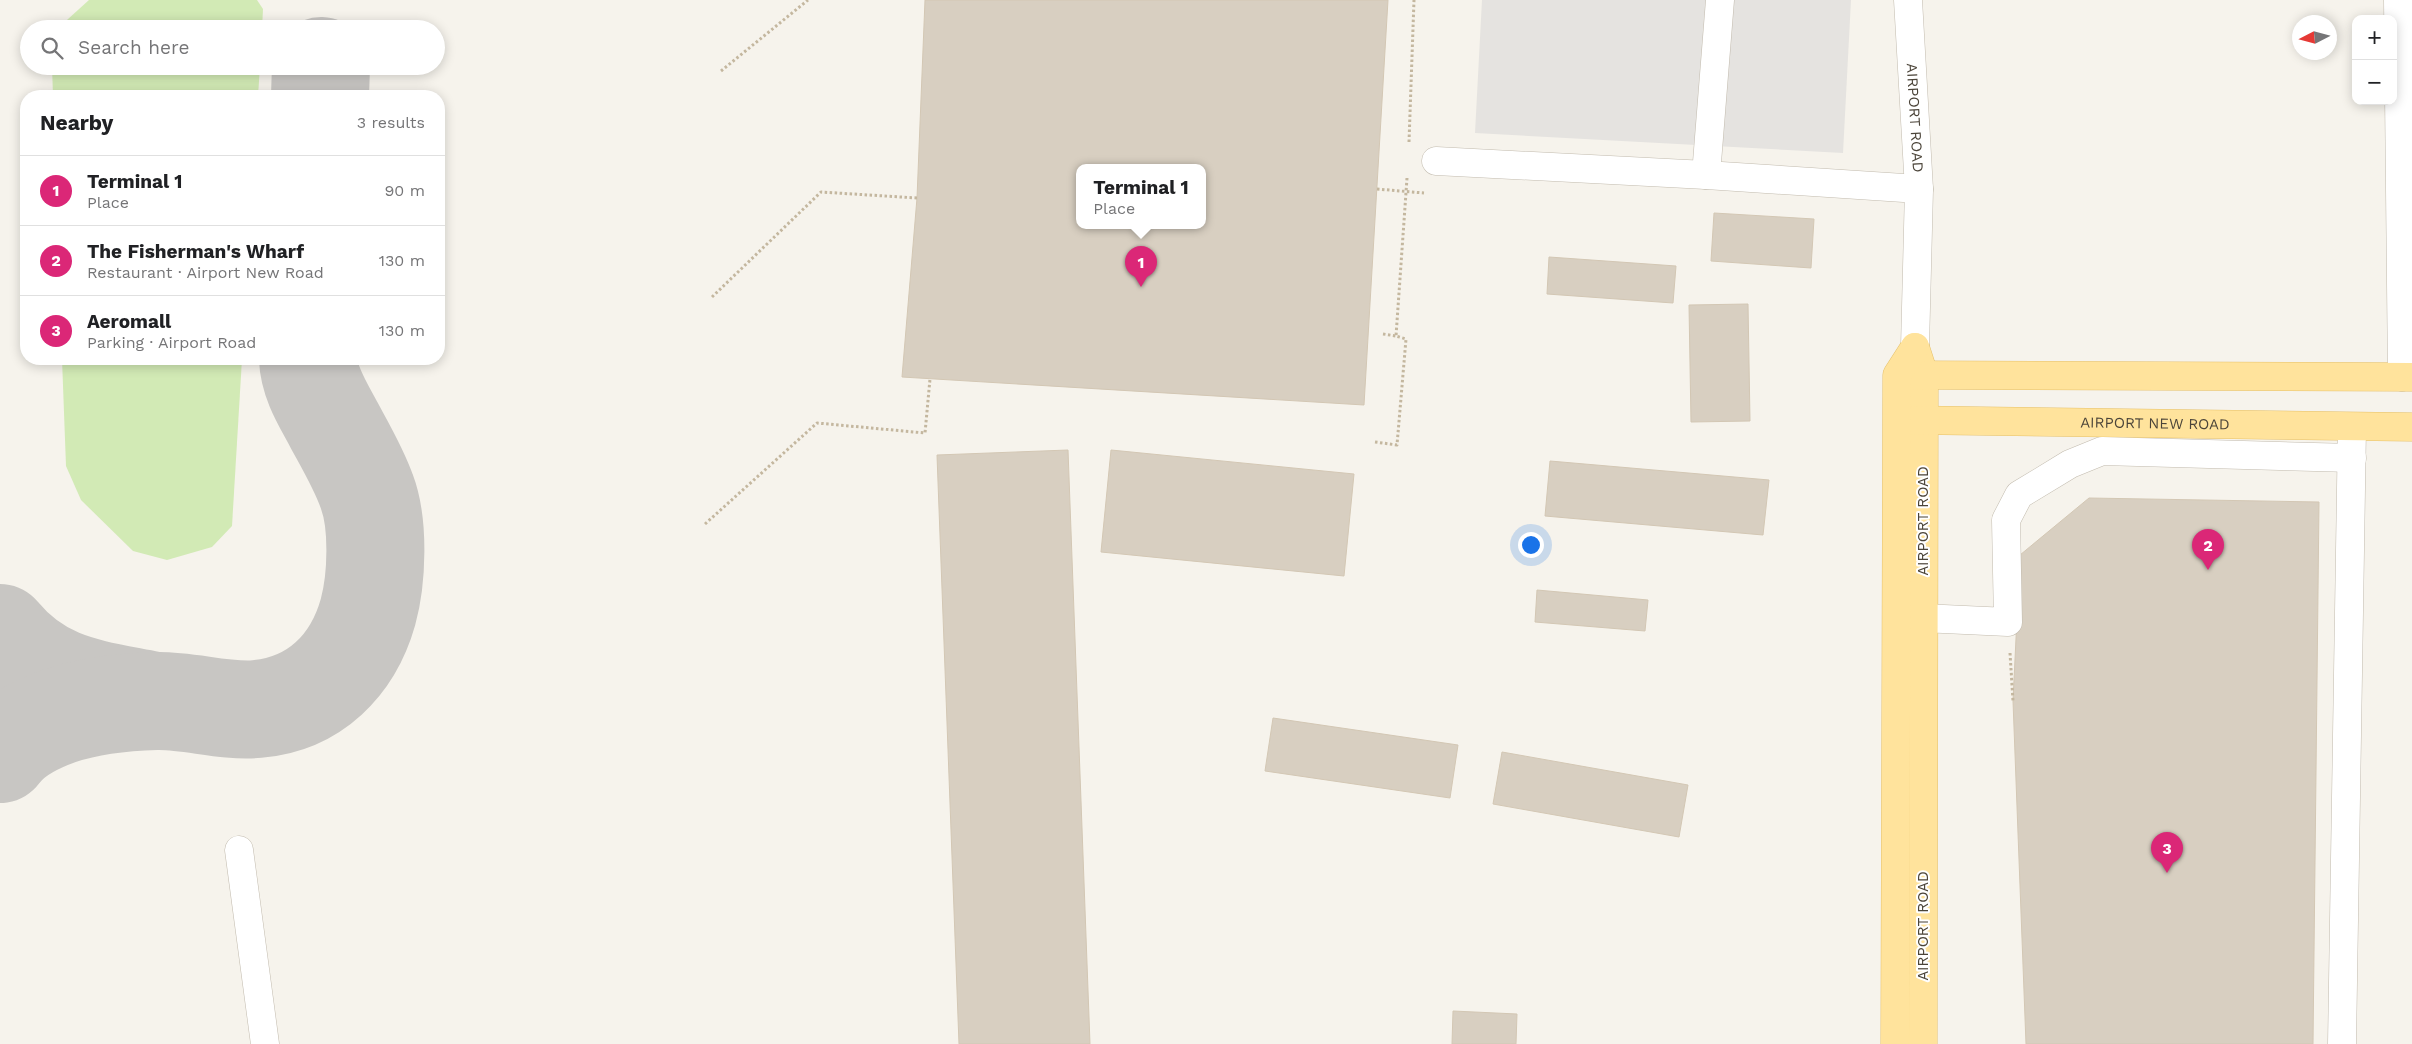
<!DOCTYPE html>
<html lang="en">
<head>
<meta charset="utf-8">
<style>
	body { margin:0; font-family:"Work Sans",sans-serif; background:#f6f6f6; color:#202124 }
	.controls { position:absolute; right:15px; top:15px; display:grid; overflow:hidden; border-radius:10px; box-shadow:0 2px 12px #0003 }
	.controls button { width:45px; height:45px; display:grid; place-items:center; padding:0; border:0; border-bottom:1px solid #e0e0e0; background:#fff; color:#202124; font:25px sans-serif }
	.compass { position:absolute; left:2292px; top:15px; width:45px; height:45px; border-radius:50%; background:#fff; box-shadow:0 2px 12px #0003; rotate:264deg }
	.you { position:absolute; left:1530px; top:544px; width:18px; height:18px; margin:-12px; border:4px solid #fff; border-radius:50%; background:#1a73e8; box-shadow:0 0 0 8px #1a73e833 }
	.badge { display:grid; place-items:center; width:32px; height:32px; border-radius:50%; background:#db2777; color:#fff; font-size:16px; font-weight:700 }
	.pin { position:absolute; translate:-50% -41px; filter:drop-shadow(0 1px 2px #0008) }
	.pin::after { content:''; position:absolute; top:26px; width:18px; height:15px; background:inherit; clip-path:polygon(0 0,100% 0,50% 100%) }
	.popup { position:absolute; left:1076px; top:164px; width:130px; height:65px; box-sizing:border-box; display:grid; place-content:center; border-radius:10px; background:#fff; filter:drop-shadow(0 1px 4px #0005); font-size:16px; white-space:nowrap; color:#757577 }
	.popup b { font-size:19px; color:#202124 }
	.popup::after { content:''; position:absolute; left:50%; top:100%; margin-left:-10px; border:10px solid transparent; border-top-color:#fff }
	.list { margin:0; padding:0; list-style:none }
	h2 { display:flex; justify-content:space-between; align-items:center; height:65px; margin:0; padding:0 20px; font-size:21px }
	h2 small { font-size:16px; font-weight:400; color:#757577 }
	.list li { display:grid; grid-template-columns:32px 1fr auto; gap:15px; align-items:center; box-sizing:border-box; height:70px; padding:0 20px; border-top:1px solid #e0e0e0 }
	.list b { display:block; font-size:19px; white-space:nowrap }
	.list p { margin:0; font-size:16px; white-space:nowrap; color:#757577 }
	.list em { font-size:16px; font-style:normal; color:#757577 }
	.icon { flex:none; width:28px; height:28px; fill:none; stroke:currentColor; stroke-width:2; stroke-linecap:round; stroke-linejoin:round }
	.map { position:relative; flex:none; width:2412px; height:1044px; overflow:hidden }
	.search { position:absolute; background:#fff; box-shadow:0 2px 12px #0003; left:20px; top:20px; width:425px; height:55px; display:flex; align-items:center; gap:12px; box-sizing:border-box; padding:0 18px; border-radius:28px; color:#757577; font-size:19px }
	.panel { position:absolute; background:#fff; box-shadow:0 2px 12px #0003; left:20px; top:90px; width:425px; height:275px; border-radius:20px }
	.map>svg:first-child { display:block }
	.green { fill:#d2eab5 }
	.parking { fill:#e5e3e0 }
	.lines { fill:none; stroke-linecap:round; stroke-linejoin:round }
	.taxiway { stroke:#c8c6c3; stroke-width:98 }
	.building { fill:#d8cfc1; stroke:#d3c7b4; fill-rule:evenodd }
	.minor-casing { stroke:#c2bbae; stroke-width:29 }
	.major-casing { stroke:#e6c16a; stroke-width:29 }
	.path { stroke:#c4b79f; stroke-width:3; stroke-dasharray:2.5 2.5; stroke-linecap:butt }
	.minor { stroke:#fff; stroke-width:28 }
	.major { stroke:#ffe39c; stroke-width:28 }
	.labels { text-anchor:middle; stroke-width:4; stroke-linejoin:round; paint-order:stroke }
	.street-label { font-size:15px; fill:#4b4439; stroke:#fff }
</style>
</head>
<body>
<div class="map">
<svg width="2412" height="1044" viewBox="0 0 2412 1044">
	<rect width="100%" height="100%" fill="#f6f3ec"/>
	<g class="green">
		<polygon points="89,0 257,0 263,9 262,29 57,29"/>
		<polygon points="52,66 260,66 258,96 53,96"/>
		<polygon points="62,359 242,359 232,526 212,547 167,560 133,551 81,500 66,466"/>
	</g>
	<polygon class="parking" points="1482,0 1851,0 1843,153 1475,133"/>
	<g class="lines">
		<g class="taxiway">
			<polyline points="320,96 321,66"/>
			<path d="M0 633C42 684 90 688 150 700"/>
			<path d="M0 754C14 735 37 724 59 716 88 706 124 702 156 701 188 700 225 712 257 709 315 704 353 665 368 612 377 579 379 524 367 492 359 469 346 447 334 425 323 404 309 383 308 359"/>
		</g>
	</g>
	<g class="building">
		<path d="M925 0H1388L1364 405 902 377 917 198ZM1080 168H1202V226H1080Z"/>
		<polygon points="1714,213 1814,219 1811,268 1711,261"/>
		<polygon points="1549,257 1676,266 1673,303 1547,294"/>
		<polygon points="1748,304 1750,421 1691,422 1689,305"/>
		<polygon points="1068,450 1090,1044 959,1044 937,455"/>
		<polygon points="1111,450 1354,474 1344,576 1101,552"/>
		<polygon points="1550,461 1769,480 1763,535 1545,516"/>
		<polygon points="2089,498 2319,502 2313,1044 2026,1044 2013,701 2020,555"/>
		<polygon points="1537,590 1648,600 1645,631 1535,622"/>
		<polygon points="1273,718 1458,745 1450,798 1265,771"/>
		<polygon points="1502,752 1688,785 1679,837 1493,804"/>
		<polygon points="1453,1011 1517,1014 1516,1044 1452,1044"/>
	</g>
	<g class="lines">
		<defs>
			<g id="minor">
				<path id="s1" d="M1908 0 1919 189 1915 347"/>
				<polyline points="2398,0 2402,377"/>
				<polyline points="1436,161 1706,175 1919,189"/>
				<polyline points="1706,175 1720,0"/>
				<polyline points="1922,618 2008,622 2006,520 2019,495 2070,464 2102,451 2352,458"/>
				<polyline points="239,850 265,1044"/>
				<polyline points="2342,1044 2352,427"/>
			</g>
			<g id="major">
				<polyline points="1915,347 1924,375 1923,1044"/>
				<polyline points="1906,375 2412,377"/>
				<path id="s2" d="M1906 420 2412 427"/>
				<polyline points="1895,1044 1897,375 1915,347"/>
			</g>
		</defs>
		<use href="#minor" class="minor-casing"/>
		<use href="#major" class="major-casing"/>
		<g class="path">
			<polyline points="721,71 808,0"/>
			<polyline points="1409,142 1414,0"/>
			<polyline points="1377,189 1424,193"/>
			<polyline points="712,297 821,192 917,198"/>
			<polyline points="1383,334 1396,336"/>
			<polyline points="1375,442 1397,445 1406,339 1396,336 1407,178"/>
			<polyline points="705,524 817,423 925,433 930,379"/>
			<polyline points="2010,653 2013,701"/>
		</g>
		<use href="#minor" class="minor"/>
		<use href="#major" class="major"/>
	</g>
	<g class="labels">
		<g class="street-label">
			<text dy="5" stroke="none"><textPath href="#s1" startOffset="118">AIRPORT ROAD</textPath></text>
			<text dy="5" stroke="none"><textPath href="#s2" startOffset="249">AIRPORT NEW ROAD</textPath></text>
			<text transform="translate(1923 521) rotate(-90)" y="5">AIRPORT ROAD</text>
			<text transform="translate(1923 926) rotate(-90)" y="5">AIRPORT ROAD</text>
		</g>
	</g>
</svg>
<div class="controls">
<button>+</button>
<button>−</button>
</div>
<svg class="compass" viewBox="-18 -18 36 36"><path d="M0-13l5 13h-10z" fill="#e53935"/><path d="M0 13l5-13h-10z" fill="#757577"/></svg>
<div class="you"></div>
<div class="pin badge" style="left:1141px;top:287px">1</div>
<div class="popup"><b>Terminal 1</b>Place</div>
<div class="pin badge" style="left:2208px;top:570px">2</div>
<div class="pin badge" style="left:2167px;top:873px">3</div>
<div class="search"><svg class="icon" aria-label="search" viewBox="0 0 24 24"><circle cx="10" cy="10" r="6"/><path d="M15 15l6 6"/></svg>Search here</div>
<section class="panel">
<h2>Nearby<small>3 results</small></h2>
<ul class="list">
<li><span class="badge">1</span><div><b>Terminal 1</b><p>Place</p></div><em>90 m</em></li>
<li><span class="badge">2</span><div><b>The Fisherman's Wharf</b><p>Restaurant · Airport New Road</p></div><em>130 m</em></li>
<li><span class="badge">3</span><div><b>Aeromall</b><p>Parking · Airport Road</p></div><em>130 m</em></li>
</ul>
</section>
</div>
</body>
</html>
